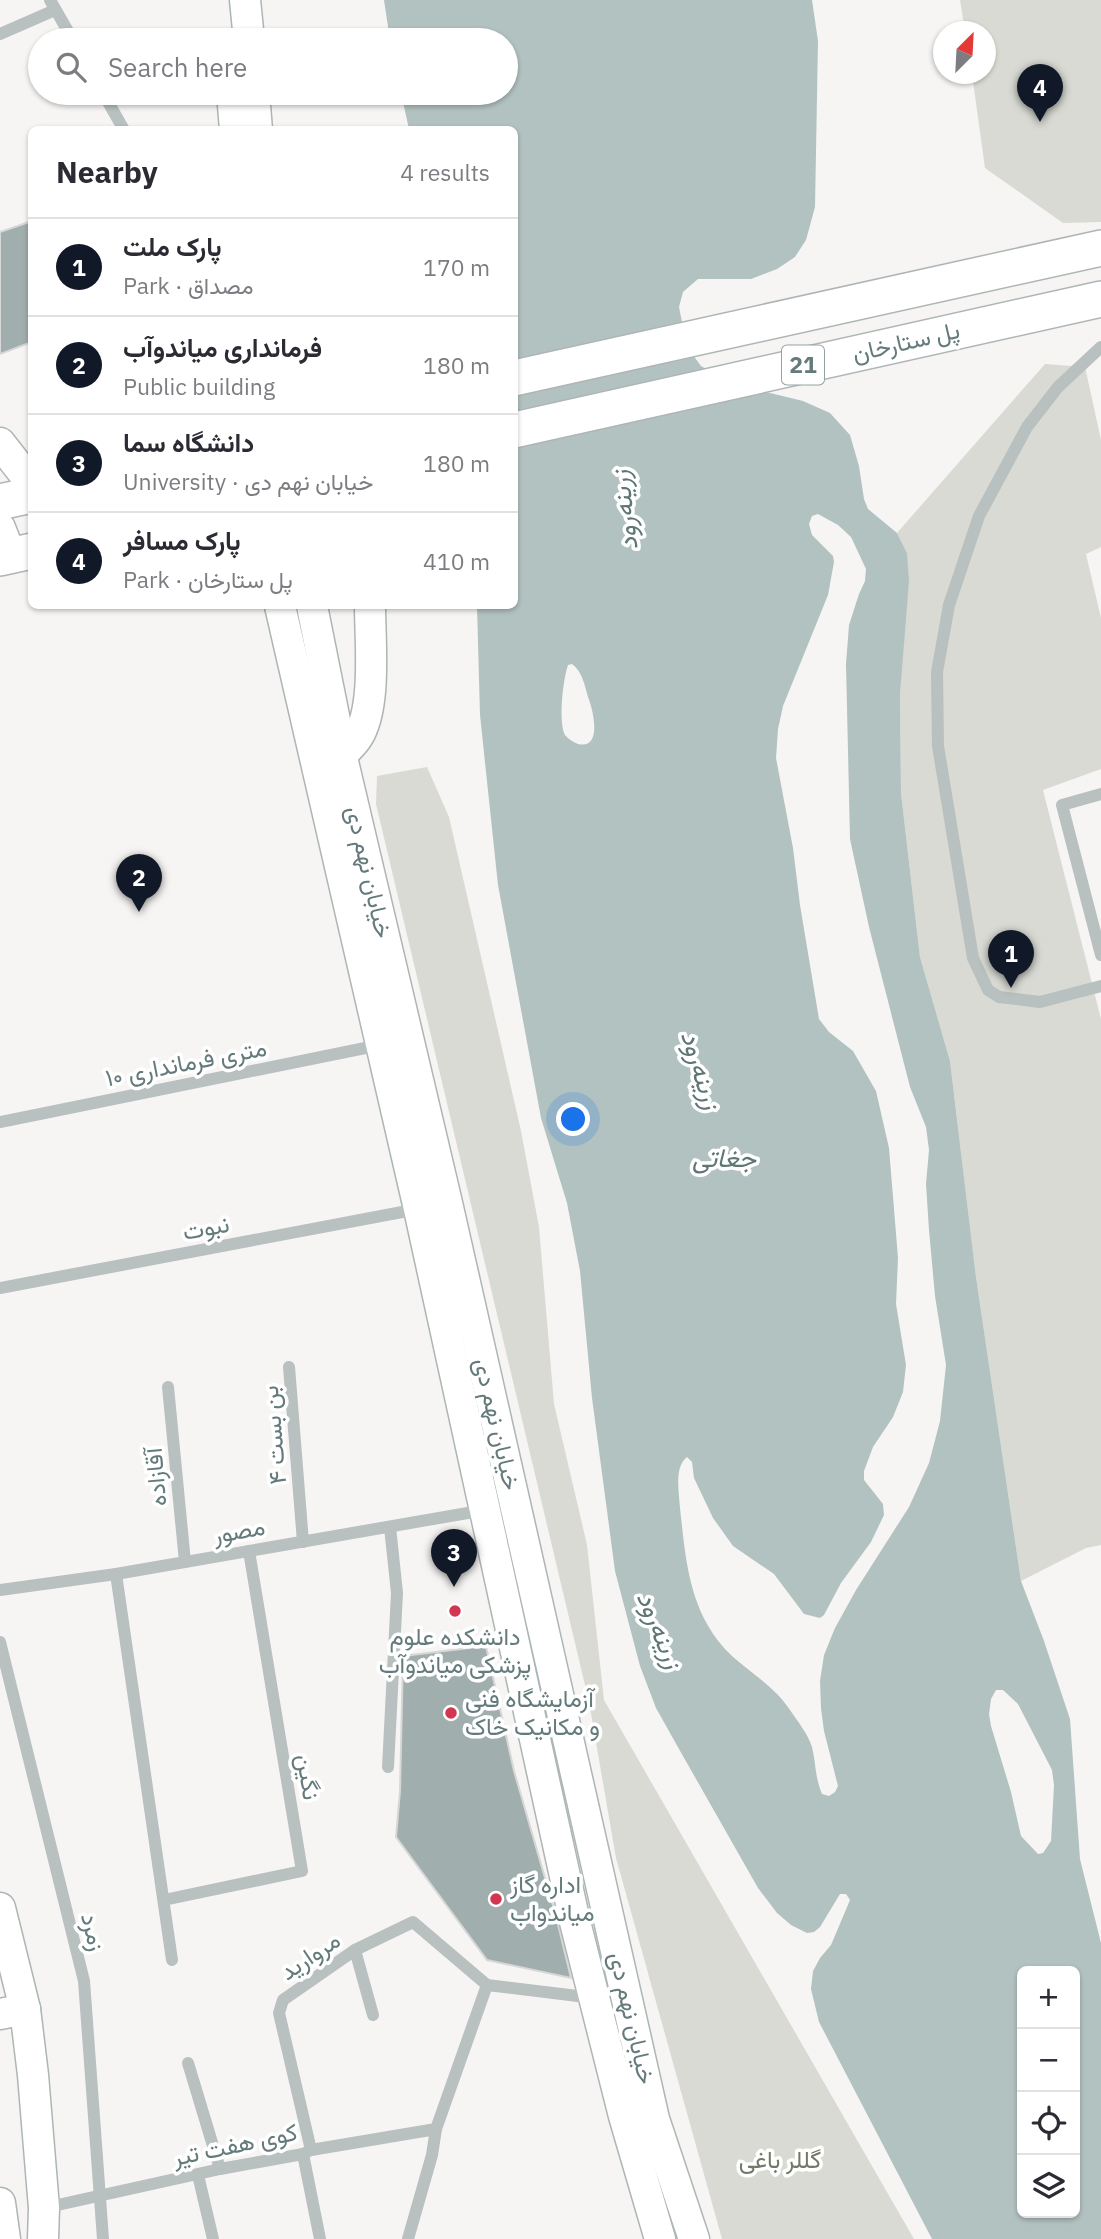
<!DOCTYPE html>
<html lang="en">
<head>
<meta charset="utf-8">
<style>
	body { margin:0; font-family:"IBM Plex Sans",Vazirmatn,sans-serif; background:#f7f7f7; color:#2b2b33 }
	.controls { position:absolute; right:21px; bottom:21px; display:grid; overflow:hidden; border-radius:10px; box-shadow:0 2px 5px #0004 }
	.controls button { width:63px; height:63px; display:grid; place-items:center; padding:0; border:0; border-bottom:2px solid #e1e1e2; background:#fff; color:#2b2b33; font:35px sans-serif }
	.compass { position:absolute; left:933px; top:21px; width:63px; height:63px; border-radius:50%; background:#fff; box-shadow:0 2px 5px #0004; rotate:24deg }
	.you { position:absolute; left:574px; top:1120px; width:24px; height:24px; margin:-18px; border:5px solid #fff; border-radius:50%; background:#1a73e8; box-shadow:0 0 0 10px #1a73e833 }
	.badge { display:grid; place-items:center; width:46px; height:46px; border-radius:50%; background:#111827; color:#fff; font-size:23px; font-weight:700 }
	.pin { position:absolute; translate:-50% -58px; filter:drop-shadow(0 2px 4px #0008) }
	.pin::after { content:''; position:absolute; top:37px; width:24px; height:21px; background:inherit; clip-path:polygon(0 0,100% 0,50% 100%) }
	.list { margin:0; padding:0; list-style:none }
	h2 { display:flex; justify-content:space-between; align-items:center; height:91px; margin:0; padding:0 28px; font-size:30px }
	h2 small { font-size:23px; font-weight:400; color:#7c7c81 }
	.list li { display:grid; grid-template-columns:46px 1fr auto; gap:21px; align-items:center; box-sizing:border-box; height:98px; padding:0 28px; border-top:2px solid #e1e1e2 }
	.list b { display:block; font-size:26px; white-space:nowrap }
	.list p { margin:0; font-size:23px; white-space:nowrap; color:#7c7c81 }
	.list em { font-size:23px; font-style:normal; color:#7c7c81 }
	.icon { flex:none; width:38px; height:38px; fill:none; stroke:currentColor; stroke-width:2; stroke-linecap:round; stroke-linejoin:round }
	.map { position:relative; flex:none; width:1101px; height:2239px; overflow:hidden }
	.search { position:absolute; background:#fff; box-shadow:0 2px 5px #0004; left:28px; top:28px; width:490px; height:77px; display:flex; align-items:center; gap:18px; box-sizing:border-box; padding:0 24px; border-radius:38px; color:#7c7c81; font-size:26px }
	.panel { position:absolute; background:#fff; box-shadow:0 2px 5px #0004; left:28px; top:126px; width:490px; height:483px; border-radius:10px }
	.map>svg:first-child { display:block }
	.green { fill:#d8dad3 }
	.water { fill:#b2c2c1; fill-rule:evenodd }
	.building { fill:#a1aeae; stroke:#d7d7d6; stroke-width:2 }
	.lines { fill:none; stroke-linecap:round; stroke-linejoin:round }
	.major-casing { stroke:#adb5b5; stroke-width:33 }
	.highway-casing { stroke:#afb5b6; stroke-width:38 }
	.minor { stroke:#b8c0c0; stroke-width:12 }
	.major { stroke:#fff; stroke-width:30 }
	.highway { stroke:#fff; stroke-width:35 }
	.poi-dot { fill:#d33651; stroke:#fff; stroke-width:2.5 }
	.labels { text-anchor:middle; stroke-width:7; stroke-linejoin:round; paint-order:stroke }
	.shield { fill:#fff; stroke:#92a2a3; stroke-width:2 }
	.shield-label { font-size:23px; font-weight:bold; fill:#647a7b }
	.street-label { font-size:24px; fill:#647a7b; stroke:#fff }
	.poi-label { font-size:24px; fill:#647a7b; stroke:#fff; text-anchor:start }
	.park-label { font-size:24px; fill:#717966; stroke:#fff }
	.water-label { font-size:26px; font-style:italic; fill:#5e7774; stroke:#fff }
</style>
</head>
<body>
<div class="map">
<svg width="1101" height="2239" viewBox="0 0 1101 2239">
	<rect width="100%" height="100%" fill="#f6f5f3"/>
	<g class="green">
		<polygon points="960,0 1101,0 1101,222 1063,223 985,168 972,74 986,74 986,32 965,31"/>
		<polygon points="1045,364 1085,367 1101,440 1101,547 1086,554 1101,618 1101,769 1043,790 1101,1019 1101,1545 1086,1548 1021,1581 976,1277 950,1061 920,957 901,793 900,694 907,553 897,533"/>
		<polygon points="427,767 449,817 521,1131 539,1227 554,1404 587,1545 604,1700 914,2239 722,2239 616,1858 589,1702 376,804 377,776"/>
	</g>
	<path class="water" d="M384 0H812L818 41 815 207 806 240 795 257 777 269 751 279H698L683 292 679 307 687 347 701 366 722 378 766 392 803 401 830 413 850 435 859 466 864 499 868 509 897 533 907 553 909 581 900 694 901 793 920 957 950 1061 976 1277 1021 1581 1044 1641 1070 1719 1080 1859 1101 1943V2239H932L819 2022 811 1989 813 1971 820 1958 831 1945 850 1900 846 1894H840L820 1927 814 1932 807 1933 791 1925 777 1913 758 1888 679 1749 656 1708 640 1666 615 1571 592 1398 580 1271 567 1203 541 1118 498 885 480 715 477 606H514V130L409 129 401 93H506V40H390ZM818 514 838 525 851 537 866 569 865 581 859 594 849 625 846 664 850 839 869 927 910 1087 926 1127 929 1150 926 1184 929 1230 935 1296 946 1365 940 1421 929 1463 909 1507 856 1590 835 1628 824 1655 820 1681 821 1708 824 1731 838 1786 835 1792 829 1796 822 1794C815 1777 816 1764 812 1747 808 1734 798 1722 790 1710 776 1688 751 1673 732 1656 689 1615 686 1562 680 1508 679 1492 674 1467 687 1457L692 1462 694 1478 713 1518 733 1546 774 1574 804 1614 820 1618 824 1615 841 1583 871 1542 884 1515 883 1504 864 1480V1471L873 1447 893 1417 903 1392 906 1365 896 1304 898 1258 889 1148 876 1091 853 1051 829 1032 819 1019 800 905 793 848 776 758 778 729 783 706 828 595 834 562 833 556 812 535 809 524 812 516ZM572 664C582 671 585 686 588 697 593 709 603 750 578 744 573 742 568 739 565 735 558 722 563 679 568 665ZM996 1690H1003L1018 1704 1052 1770 1054 1785 1051 1841 1043 1853 1038 1854 1021 1836 1011 1792 991 1726 989 1714 991 1699ZM1022 1971H1075V2213H1022Z"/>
	<g class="building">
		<polygon points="32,221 32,342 0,354 0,232"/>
		<polygon points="486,1646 514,1771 556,1916 571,1978 487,1960 396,1837 400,1791 403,1656"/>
	</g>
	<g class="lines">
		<defs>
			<g id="major">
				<polyline points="245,0 249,40"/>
				<polyline points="232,93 235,130"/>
				<polyline points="254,93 257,130"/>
				<polyline points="0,443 32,484"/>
				<polyline points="0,528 11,556"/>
				<polyline points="280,606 419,1209 575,1922 624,2116 660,2239"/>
				<polyline points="312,606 344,766 447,1203 654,2119 694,2239"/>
				<path d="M328 756 342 755C347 749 353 744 357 738 377 709 370 641 370 606"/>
				<polyline points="0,1908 25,2009 33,2075 44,2208 43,2239"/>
				<polyline points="0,2014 25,2009"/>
				<polyline points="0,2203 5,2239"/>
			</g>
			<g id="highway">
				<polyline points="514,378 1101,248"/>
				<polyline points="514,430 1101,299"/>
				<polyline points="0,502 32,495"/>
				<polyline points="0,558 32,551"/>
			</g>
		</defs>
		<use href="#major" class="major-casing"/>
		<use href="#highway" class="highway-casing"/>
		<g class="minor">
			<polyline points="50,0 73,40"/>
			<polyline points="0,34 55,10"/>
			<polyline points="103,93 124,130"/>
			<polyline points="1101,347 1058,387 1027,427 979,516 949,605 937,672 938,746 973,958 988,990 999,997 1040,1002 1101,986"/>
			<polyline points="1101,794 1062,805 1101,955"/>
			<polyline points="0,1122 380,1045"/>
			<polyline points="0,1288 418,1209"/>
			<polyline points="289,1367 303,1542"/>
			<polyline points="168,1387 185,1562"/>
			<polyline points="116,1574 172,1960"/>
			<polyline points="0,1590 116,1574 485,1510"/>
			<polyline points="0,1642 84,1981 103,2239"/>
			<polyline points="388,1767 397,1593 390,1527"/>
			<polyline points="164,1900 302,1871 249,1551"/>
			<polyline points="355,1950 373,2015"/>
			<polyline points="188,2063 220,2169"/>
			<polyline points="311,2150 279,2013 283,2000 355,1950 413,1922 487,1985"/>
			<polyline points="303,2154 320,2239"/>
			<polyline points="198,2175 213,2239"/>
			<polyline points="44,2208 220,2169 303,2154 311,2150 436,2129 487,1985 594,1998"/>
			<polyline points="408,2239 432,2155 436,2129"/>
		</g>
		<use href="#major" class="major"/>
		<use href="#highway" class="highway"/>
	</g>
	<g class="poi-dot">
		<circle cx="455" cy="1611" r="7"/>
		<circle cx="451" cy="1713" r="7"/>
		<circle cx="496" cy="1899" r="7"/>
	</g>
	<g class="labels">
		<rect class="shield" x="782" y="345.5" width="42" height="39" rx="5"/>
		<g class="shield-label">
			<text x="803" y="373">21</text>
		</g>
		<g class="street-label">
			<text transform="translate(906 342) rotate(-13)" y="8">پل ستارخان</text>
			<text transform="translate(369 872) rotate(77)" y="8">خیابان نهم دی</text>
			<text transform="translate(186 1063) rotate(-11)" y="8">۱۰ متری فرمانداری</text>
			<text transform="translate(206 1228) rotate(-11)" y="8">نبوت</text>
			<text transform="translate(497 1424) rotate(77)" y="8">خیابان نهم دی</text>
			<text transform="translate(274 1435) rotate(-95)" y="8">بن بست ۴</text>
			<text transform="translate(156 1477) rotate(-95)" y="8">آقازاده</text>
			<text transform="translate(239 1531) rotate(-10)" y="8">مصور</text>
			<text transform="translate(308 1777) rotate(81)" y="8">نگین</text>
			<text transform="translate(93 1932) rotate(76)" y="8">زمرد</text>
			<text transform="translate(310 1956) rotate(-34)" y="8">مروارید</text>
			<text transform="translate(632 2018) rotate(77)" y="8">خیابان نهم دی</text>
			<text transform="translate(235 2145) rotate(-12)" y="8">کوی هفت تیر</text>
		</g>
		<g class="poi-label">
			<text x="455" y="1645" text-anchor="middle">دانشکده علوم<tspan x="455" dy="28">پزشکی میاندوآب</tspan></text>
			<text x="465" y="1707">آزمایشگاه فنی<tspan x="465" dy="28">و مکانیک خاک</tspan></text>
			<text x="510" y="1893">اداره گاز<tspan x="510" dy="28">میاندواب</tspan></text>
		</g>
		<g class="park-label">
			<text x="780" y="2168">گللر باغی</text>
		</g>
		<g class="water-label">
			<text transform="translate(624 510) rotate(-97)" y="9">زرینه‌رود</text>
			<text transform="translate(701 1070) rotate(73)" y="9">زرینه‌رود</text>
			<text x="724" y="1167">جغاتی</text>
			<text transform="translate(660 1630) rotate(68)" y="9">زرینه‌رود</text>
		</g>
	</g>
</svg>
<div class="controls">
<button>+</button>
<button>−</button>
<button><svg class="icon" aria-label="locate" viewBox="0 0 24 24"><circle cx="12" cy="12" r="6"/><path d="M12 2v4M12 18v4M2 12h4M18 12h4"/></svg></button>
<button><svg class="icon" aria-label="layers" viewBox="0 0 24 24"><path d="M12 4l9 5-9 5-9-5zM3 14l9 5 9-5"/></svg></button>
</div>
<svg class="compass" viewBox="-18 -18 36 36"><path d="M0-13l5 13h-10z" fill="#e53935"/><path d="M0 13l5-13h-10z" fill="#7c7c81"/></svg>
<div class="you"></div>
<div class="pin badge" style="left:1011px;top:988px">1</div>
<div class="pin badge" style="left:139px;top:912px">2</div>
<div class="pin badge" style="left:454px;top:1587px">3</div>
<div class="pin badge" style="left:1040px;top:122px">4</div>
<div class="search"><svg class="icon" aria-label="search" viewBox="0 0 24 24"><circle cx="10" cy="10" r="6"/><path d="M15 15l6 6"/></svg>Search here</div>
<section class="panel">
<h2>Nearby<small>4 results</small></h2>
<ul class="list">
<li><span class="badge">1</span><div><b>پارک ملت</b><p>Park · مصداق</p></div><em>170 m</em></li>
<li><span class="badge">2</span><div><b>فرمانداری میاندوآب</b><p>Public building</p></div><em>180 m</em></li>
<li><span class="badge">3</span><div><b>دانشگاه سما</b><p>University · خیابان نهم دی</p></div><em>180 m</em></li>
<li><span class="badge">4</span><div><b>پارک مسافر</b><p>Park · پل ستارخان</p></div><em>410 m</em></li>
</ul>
</section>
</div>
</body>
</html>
